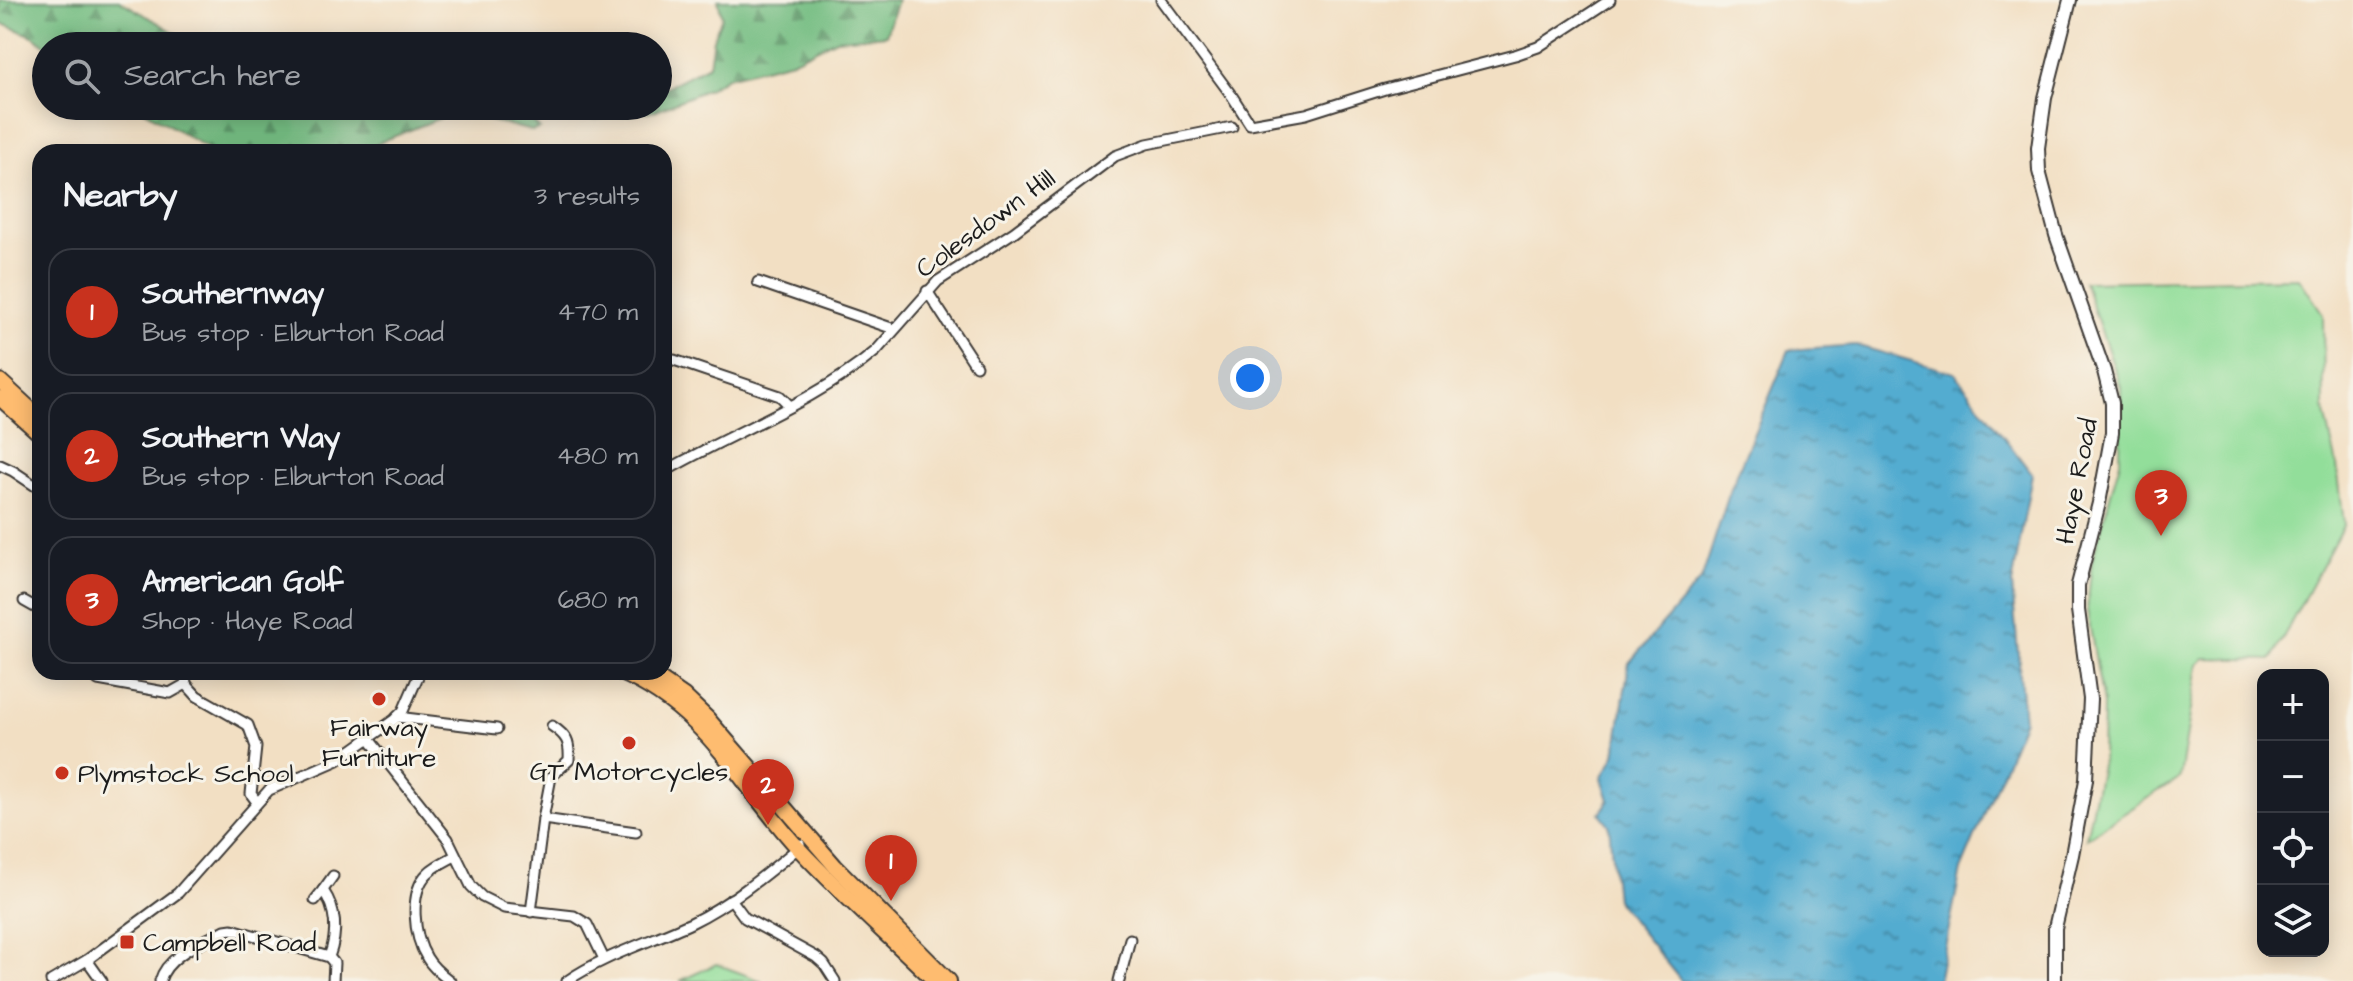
<!DOCTYPE html>
<html lang="en">
<head>
<meta charset="utf-8">
<style>
	body { margin:0; font-family:"Architects Daughter",sans-serif; background:#242831; color:#f1f3f6 }
	.controls { position:absolute; right:24px; bottom:24px; display:grid; overflow:hidden; border-radius:16px; box-shadow:0 4px 20px #0003 }
	.controls button { width:72px; height:72px; display:grid; place-items:center; padding:0; border:0; border-bottom:2px solid #363941; background:#171b24; color:#f1f3f6; font:40px sans-serif }
	.you { position:absolute; left:1250px; top:378px; width:28px; height:28px; margin:-20px; border:6px solid #fff; border-radius:50%; background:#1a73e8; box-shadow:0 0 0 12px #1a73e833 }
	.badge { display:grid; place-items:center; width:52px; height:52px; border-radius:50%; background:#c8321e; color:#fff; font-size:26px; font-weight:700 }
	.pin { position:absolute; translate:-50% -66px; filter:drop-shadow(0 2px 4px #0008) }
	.pin::after { content:''; position:absolute; top:42px; width:28px; height:24px; background:inherit; clip-path:polygon(0 0,100% 0,50% 100%) }
	.list { margin:0; padding:0; list-style:none }
	h2 { display:flex; justify-content:space-between; align-items:center; height:104px; margin:0; padding:0 32px; font-size:34px }
	h2 small { font-size:26px; font-weight:400; color:#9ea1a6 }
	.list li { display:grid; grid-template-columns:52px 1fr auto; gap:24px; align-items:center; box-sizing:border-box; height:128px; margin:0 16px 16px; padding:0 16px; border:2px solid #363941; border-radius:24px }
	.list b { display:block; font-size:30px; white-space:nowrap }
	.list p { margin:0; font-size:26px; white-space:nowrap; color:#9ea1a6 }
	.list em { font-size:26px; font-style:normal; color:#9ea1a6 }
	.icon { flex:none; width:44px; height:44px; fill:none; stroke:currentColor; stroke-width:2; stroke-linecap:round; stroke-linejoin:round }
	.map { position:relative; flex:none; width:2353px; height:981px; overflow:hidden }
	.search { position:absolute; background:#171b24; box-shadow:0 4px 20px #0003; left:32px; top:32px; width:640px; height:88px; display:flex; align-items:center; gap:20px; box-sizing:border-box; padding:0 28px; border-radius:44px; color:#9ea1a6; font-size:30px }
	.panel { position:absolute; background:#171b24; box-shadow:0 4px 20px #0003; left:32px; top:144px; width:640px; height:536px; border-radius:24px }
	.map>svg:first-child { display:block }
	.green { fill:#92de9a; stroke:#577d5b; stroke-width:2 }
	.forest { fill:url(#forest-firs); stroke:#486c4f; stroke-width:2 }
	.water { fill:url(#water-ripples); stroke:#386476; stroke-width:2 }
	.lines { fill:none; stroke-linecap:round; stroke-linejoin:round }
	.minor-casing { stroke:#3c3935; stroke-width:13 }
	.tertiary-casing { stroke:#3c3935; stroke-width:16 }
	.primary-casing { stroke:#3c3935; stroke-width:18 }
	.minor { stroke:#fff; stroke-width:9 }
	.tertiary { stroke:#fff; stroke-width:12 }
	.primary { stroke:#febc70; stroke-width:14 }
	.poi-dot { fill:#c8321e; stroke:#f7f3e8; stroke-width:3 }
	.labels { text-anchor:middle; stroke-width:6; stroke-linejoin:round; paint-order:stroke }
	.street-label { font-size:26px; fill:#1c1c1c; stroke:#f7f3e8 }
	.poi-label { font-size:26px; fill:#1c1c1c; stroke:#f7f3e8 }
</style>
</head>
<body>
<div class="map">
<svg width="2353" height="981" viewBox="0 0 2353 981">
	<defs>
		<pattern id="forest-firs" width="22" height="20" patternUnits="userSpaceOnUse" patternTransform="scale(2)"><rect width="22" height="20" fill="#75bd82"/><path d="M5 1l3.5 6h-7zM16 11l3.5 6h-7z" fill="#5f996a"/></pattern>
		<pattern id="water-ripples" width="26" height="14" patternUnits="userSpaceOnUse" patternTransform="scale(2)"><rect width="26" height="14" fill="#53acd0"/><path d="M2 4q2-2 4 0t4 0M15 11q2-2 4 0t4 0" fill="none" stroke="#448ba8"/></pattern>
	</defs>
	<rect width="100%" height="100%" fill="#f7f3e8"/>
	<filter id="ink" filterUnits="userSpaceOnUse"><feTurbulence type="fractalNoise" baseFrequency=".0125" numOctaves="2"/><feDisplacementMap in="SourceGraphic" scale="16" xChannelSelector="R" yChannelSelector="G"/><feConvolveMatrix kernelMatrix="1 2 1 2 8 2 1 2 1" color-interpolation-filters="sRGB"/></filter>
	<filter id="wash" filterUnits="userSpaceOnUse"><feTurbulence type="fractalNoise" baseFrequency=".006" numOctaves="4" result="noise"/><feDisplacementMap in="SourceGraphic" scale="32" xChannelSelector="R" yChannelSelector="G"/><feGaussianBlur stdDeviation="1.8" result="paint"/><feColorMatrix in="noise" values="0 0 0 0 0 0 0 0 0 0 0 0 0 0 0 0 0 1.4 0 .05"/><feComposite in="paint" operator="in"/></filter>
	<g filter="url(#wash)">
		<rect width="100%" height="100%" fill="#f2dfc3"/>
		<g class="green">
			<polygon points="2299,278 2323,314 2324,408 2337,465 2344,524 2271,660 2205,658 2198,665 2180,777 2086,838 2102,760 2103,703 2087,610 2092,561 2120,461 2121,387 2084,282"/>
			<polygon points="716,964 762,981 680,981"/>
		</g>
		<g class="forest">
			<polygon points="0,0 119,0 198,46 46,46 33,36 0,23"/>
			<polygon points="718,0 897,0 886,35 836,39 792,61 727,77 708,89 654,111 594,119 560,112 556,106 658,106 658,91 709,65 713,39 722,17"/>
			<polygon points="137,106 518,106 540,129 532,131 455,112 380,142 364,152 214,152"/>
		</g>
		<polygon class="water" points="1855,345 1955,373 2032,474 2012,585 2024,720 1961,870 1938,981 1681,981 1616,900 1609,825 1600,813 1609,800 1602,778 1615,755 1629,663 1702,578 1731,488 1789,350"/>
	</g>
	<g filter="url(#ink)">
		<g class="lines">
			<defs>
				<g id="minor">
					<polyline points="1161,0 1232,96 1250,124 1306,114 1385,89 1515,55 1538,47 1610,0"/>
					<polyline points="758,282 894,329"/>
					<polyline points="927,291 976,366"/>
					<polyline points="674,360 780,396 790,406"/>
					<polyline points="0,465 13,471 40,489"/>
					<path d="M664 472C733 432 815 402 876 351L938 281 1014 232 1115 156 1147 144 1232 127"/>
					<polyline points="24,601 40,610"/>
					<polyline points="89,672 98,680 170,693 186,684"/>
					<polyline points="185,672 186,684"/>
					<polyline points="186,684 197,696 248,725 256,747 251,794 257,802"/>
					<polyline points="397,717 497,729"/>
					<polyline points="369,739 448,839 471,886 482,897 504,908 574,916 587,924 604,959"/>
					<path d="M543 819 551 777 569 760C570 742 567 736 552 726"/>
					<path d="M333 876 323 890C337 911 338 933 329 957L334 963 333 981"/>
					<polyline points="731,899 745,918 816,957 824,964 835,981"/>
					<polyline points="315,900 323,890"/>
					<polyline points="531,912 543,819 636,832"/>
					<polyline points="87,960 102,981"/>
					<polyline points="51,981 87,960 178,893 269,790 338,760 394,720 403,711 420,672"/>
					<path d="M160 981C167 955 203 942 225 930L232 929 329 957"/>
					<path d="M450 981C442 975 432 967 427 958 414 937 408 892 428 873 435 866 446 861 455 856"/>
					<path d="M567 981C605 955 650 942 691 923 730 904 765 875 798 848L800 844"/>
					<polyline points="1119,981 1130,939"/>
				</g>
				<polyline id="tertiary" points="2055,981 2055,928 2072,855 2086,780 2090,699 2078,610 2078,585 2099,503 2112,433 2112,403 2104,371 2056,235 2039,171 2038,148 2045,98 2070,0"/>
				<g id="primary">
					<polyline points="0,381 40,418"/>
					<polyline points="0,398 40,434"/>
					<path d="M619 672C707 709 739 784 799 849 842 895 890 937 935 981"/>
					<polyline points="649,672 684,696 707,718 835,866 949,981"/>
				</g>
			</defs>
			<use href="#minor" class="minor-casing"/>
			<use href="#tertiary" class="tertiary-casing"/>
			<use href="#primary" class="primary-casing"/>
			<use href="#minor" class="minor"/>
			<use href="#tertiary" class="tertiary"/>
			<use href="#primary" class="primary"/>
		</g>
	</g>
	<g class="poi-dot">
		<circle cx="379" cy="699" r="8"/>
		<circle cx="629" cy="743" r="8"/>
		<circle cx="62" cy="773" r="8"/>
		<rect x="119" y="934" width="16" height="16" rx="4"/>
	</g>
	<g class="labels">
		<g class="street-label">
			<text transform="translate(985 223) rotate(-36)" y="9">Colesdown Hill</text>
			<text transform="translate(2076 481) rotate(-79)" y="9">Haye Road</text>
		</g>
		<g class="poi-label">
			<text x="379" y="736">Fairway<tspan x="379" dy="30">Furniture</tspan></text>
			<text x="629" y="780">GT Motorcycles</text>
			<text x="78" y="782" text-anchor="start">Plymstock School</text>
			<text x="143" y="951" text-anchor="start">Campbell Road</text>
		</g>
	</g>
</svg>
<div class="controls">
<button>+</button>
<button>−</button>
<button><svg class="icon" aria-label="locate" viewBox="0 0 24 24"><circle cx="12" cy="12" r="6"/><path d="M12 2v4M12 18v4M2 12h4M18 12h4"/></svg></button>
<button><svg class="icon" aria-label="layers" viewBox="0 0 24 24"><path d="M12 4l9 5-9 5-9-5zM3 14l9 5 9-5"/></svg></button>
</div>
<div class="you"></div>
<div class="pin badge" style="left:891px;top:901px">1</div>
<div class="pin badge" style="left:768px;top:825px">2</div>
<div class="pin badge" style="left:2161px;top:536px">3</div>
<div class="search"><svg class="icon" aria-label="search" viewBox="0 0 24 24"><circle cx="10" cy="10" r="6"/><path d="M15 15l6 6"/></svg>Search here</div>
<section class="panel">
<h2>Nearby<small>3 results</small></h2>
<ul class="list">
<li><span class="badge">1</span><div><b>Southernway</b><p>Bus stop · Elburton Road</p></div><em>470 m</em></li>
<li><span class="badge">2</span><div><b>Southern Way</b><p>Bus stop · Elburton Road</p></div><em>480 m</em></li>
<li><span class="badge">3</span><div><b>American Golf</b><p>Shop · Haye Road</p></div><em>680 m</em></li>
</ul>
</section>
</div>
</body>
</html>
